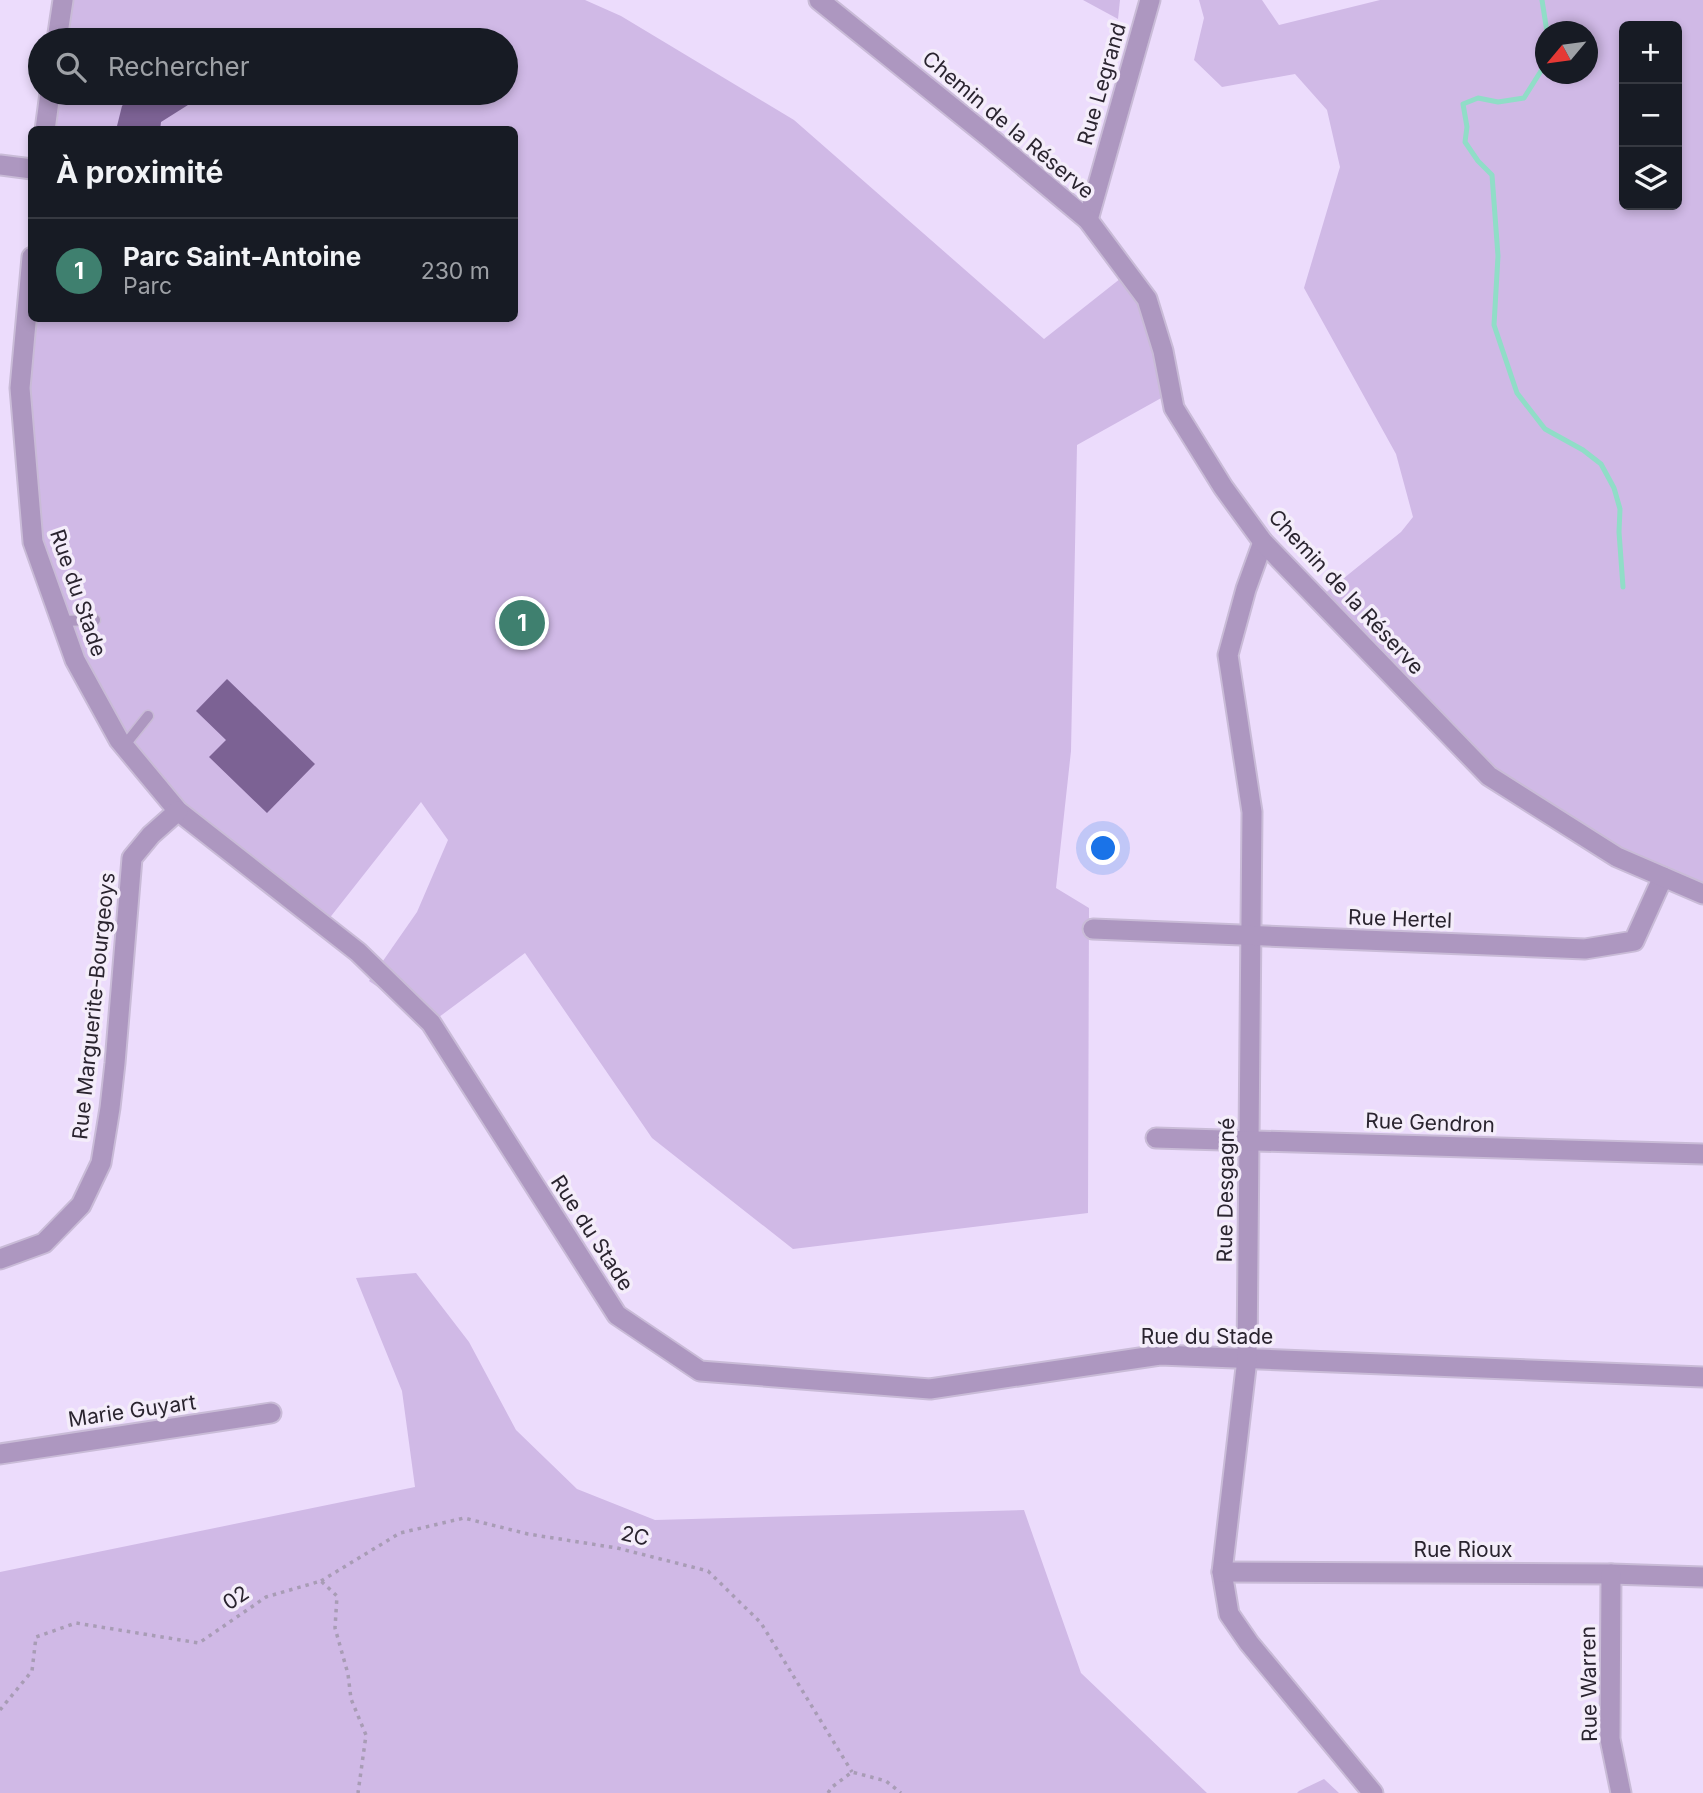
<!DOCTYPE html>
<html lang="fr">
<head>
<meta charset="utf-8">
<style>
	body { margin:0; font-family:Inter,sans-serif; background:#20242c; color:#f1f3f6 }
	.controls { position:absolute; right:21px; top:21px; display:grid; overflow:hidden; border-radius:10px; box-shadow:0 4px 10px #0003 }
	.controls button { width:63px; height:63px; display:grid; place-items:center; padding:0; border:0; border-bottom:2px solid #363941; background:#171b24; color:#f1f3f6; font:35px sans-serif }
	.compass { position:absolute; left:1535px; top:21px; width:63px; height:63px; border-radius:50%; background:#171b24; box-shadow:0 4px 10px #0003; rotate:241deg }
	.you { position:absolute; left:1104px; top:849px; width:24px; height:24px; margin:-18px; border:5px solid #fff; border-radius:50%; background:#1a73e8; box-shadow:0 0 0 10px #1a73e833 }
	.badge { display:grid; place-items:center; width:46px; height:46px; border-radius:50%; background:#3f806f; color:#fff; font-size:23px; font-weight:700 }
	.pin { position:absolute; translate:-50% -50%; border:4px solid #fff; box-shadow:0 2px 7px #0006 }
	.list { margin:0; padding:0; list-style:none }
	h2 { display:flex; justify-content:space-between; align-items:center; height:91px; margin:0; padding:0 28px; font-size:30px }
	h2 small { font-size:23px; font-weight:400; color:#9ea1a6 }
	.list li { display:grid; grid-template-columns:46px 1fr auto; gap:21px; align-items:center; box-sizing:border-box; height:105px; padding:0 28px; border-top:2px solid #363941 }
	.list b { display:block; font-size:26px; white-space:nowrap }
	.list p { margin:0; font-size:23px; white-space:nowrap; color:#9ea1a6 }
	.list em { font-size:23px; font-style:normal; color:#9ea1a6 }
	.icon { flex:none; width:38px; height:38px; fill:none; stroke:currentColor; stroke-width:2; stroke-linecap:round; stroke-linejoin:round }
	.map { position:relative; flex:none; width:1703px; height:1793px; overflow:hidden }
	.search { position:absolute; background:#171b24; box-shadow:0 4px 10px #0003; left:28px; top:28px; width:490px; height:77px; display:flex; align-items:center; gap:18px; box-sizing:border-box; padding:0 24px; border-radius:38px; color:#9ea1a6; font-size:26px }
	.panel { position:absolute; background:#171b24; box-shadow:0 4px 10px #0003; left:28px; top:126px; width:490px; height:196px; border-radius:10px }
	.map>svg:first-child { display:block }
	.green { fill:#d0b9e6; fill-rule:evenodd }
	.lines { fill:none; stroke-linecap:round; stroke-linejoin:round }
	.stream { stroke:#90ddc7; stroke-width:5 }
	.building { fill:#7c6294 }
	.service-casing { stroke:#c9bbd7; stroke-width:13 }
	.minor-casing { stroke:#c9bbd7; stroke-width:23 }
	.tertiary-casing { stroke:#c9bbd7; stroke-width:23 }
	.path { stroke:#a89cb5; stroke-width:3.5; stroke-dasharray:3.5 5; stroke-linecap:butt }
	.service { stroke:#ad97c0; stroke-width:10 }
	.minor { stroke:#ad97c0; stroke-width:19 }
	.tertiary { stroke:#ad97c0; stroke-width:19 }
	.labels { text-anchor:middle; stroke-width:7; stroke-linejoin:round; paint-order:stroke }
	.street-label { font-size:21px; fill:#2a242f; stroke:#f4edfa }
</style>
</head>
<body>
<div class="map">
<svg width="1703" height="1793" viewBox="0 0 1703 1793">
	<rect width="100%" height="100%" fill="#ecdcfc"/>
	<g class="green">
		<polygon points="64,0 585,0 621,16 794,120 1044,339 1130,271 1172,392 1077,445 1071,751 1056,888 1089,908 1088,1213 793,1249 652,1138 525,953 431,1023 369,981 417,912 448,840 421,802 317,934 178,817 110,737 57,638 26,524 32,318 514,318 514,130 48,129 53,93 506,93 506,40 59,40"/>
		<polygon points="1083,0 1120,0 1118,19"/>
		<path d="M1199 0H1262L1279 25 1380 0H1703V896L1490 777 1313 603 1401 532 1413 517 1396 454 1304 288 1340 167 1327 110 1295 74 1222 87 1194 60 1204 18ZM1624 26H1677V205H1624ZM1546 32H1588V74H1546Z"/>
		<polygon points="416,1273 469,1342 516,1430 577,1489 655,1520 1024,1510 1081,1673 1207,1793 0,1793 0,1572 415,1487 402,1391 356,1278"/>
		<polygon points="1324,1779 1339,1793 1297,1793 1299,1791"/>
	</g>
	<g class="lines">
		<g class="stream">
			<polyline points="1542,0 1547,32"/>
			<polyline points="1546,63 1524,98 1498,102 1478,98 1463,104 1467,127 1465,142 1478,161 1492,175 1498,256 1494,325 1517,393 1545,429 1583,450 1601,464 1614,488 1620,509 1619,532 1623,587"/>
		</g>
	</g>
	<g class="building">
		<polygon points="206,31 212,40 192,40"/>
		<polygon points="133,93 207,93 161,122 160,130 116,130 122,106"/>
		<polygon points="227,679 315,764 267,813 209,757 226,740 196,711"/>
	</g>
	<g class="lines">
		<defs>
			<g id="service">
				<polyline points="61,621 95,620"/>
				<polyline points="124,746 148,716"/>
			</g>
			<g id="minor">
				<polyline points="57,40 63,0"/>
				<polyline points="45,130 50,93"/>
				<polyline points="0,165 32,169"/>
				<polyline points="1088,220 1150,0"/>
				<polyline points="32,257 20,388 33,542 75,660 119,740 178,811 358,952 431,1023 617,1315 700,1371 930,1389 1160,1355 1703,1377"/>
				<polyline points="1263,542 1246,589 1228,655 1252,812 1247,1359 1222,1572 1229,1614 1249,1643 1373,1793"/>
				<polyline points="1093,929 1585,949 1634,941 1663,877"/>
				<polyline points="1156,1138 1703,1154"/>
				<polyline points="0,1259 44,1243 81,1205 101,1163 110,1108 115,1063 132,858 151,835 178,811"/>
				<polyline points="0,1454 271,1413"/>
				<polyline points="1222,1572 1611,1574 1703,1577"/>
				<polyline points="1611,1574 1610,1739 1621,1793"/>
			</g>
			<polyline id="tertiary" points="819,0 989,137 1088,220 1147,299 1163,351 1174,408 1223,487 1263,542 1489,776 1617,857 1703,894"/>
		</defs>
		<use href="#service" class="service-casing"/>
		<use href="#minor" class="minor-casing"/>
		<use href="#tertiary" class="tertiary-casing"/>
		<g class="path">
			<polyline points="321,1581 400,1533 464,1518 528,1534 617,1548 708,1571 761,1623 852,1772"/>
			<polyline points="0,1710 32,1671 36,1637 76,1623 199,1643 266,1597 321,1581 337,1596 335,1628 348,1674 351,1699 366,1735 358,1793"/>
			<polyline points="828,1793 832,1787 852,1772 886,1781 901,1793"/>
		</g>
		<use href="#service" class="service"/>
		<use href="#minor" class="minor"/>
		<use href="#tertiary" class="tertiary"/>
	</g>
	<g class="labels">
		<g class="street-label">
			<text transform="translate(1102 84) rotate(-74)" y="7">Rue Legrand</text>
			<text transform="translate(1008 125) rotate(40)" y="7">Chemin de la Réserve</text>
			<text transform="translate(1346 592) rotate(47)" y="7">Chemin de la Réserve</text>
			<text transform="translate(78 593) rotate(71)" y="7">Rue du Stade</text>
			<text transform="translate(1400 919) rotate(2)" y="7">Rue Hertel</text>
			<text transform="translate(94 1006) rotate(-84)" y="7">Rue Marguerite-Bourgeoys</text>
			<text transform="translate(1430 1123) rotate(2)" y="7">Rue Gendron</text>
			<text transform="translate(1226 1190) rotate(-89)" y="7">Rue Desgagné</text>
			<text transform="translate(592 1233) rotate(57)" y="7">Rue du Stade</text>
			<text x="1207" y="1344">Rue du Stade</text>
			<text transform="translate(132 1411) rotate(-8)" y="7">Marie Guyart</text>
			<text transform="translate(635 1536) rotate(13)" y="7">2C</text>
			<text x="1463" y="1557">Rue Rioux</text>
			<text transform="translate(236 1598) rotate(-34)" y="7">02</text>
			<text transform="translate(1589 1684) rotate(-91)" y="7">Rue Warren</text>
		</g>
	</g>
</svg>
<div class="controls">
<button>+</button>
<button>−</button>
<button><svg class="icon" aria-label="layers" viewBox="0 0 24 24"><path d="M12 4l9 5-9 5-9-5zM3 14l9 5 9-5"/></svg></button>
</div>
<svg class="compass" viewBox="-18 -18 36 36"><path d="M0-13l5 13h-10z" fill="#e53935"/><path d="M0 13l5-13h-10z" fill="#9ea1a6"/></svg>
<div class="you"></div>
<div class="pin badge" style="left:522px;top:623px">1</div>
<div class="search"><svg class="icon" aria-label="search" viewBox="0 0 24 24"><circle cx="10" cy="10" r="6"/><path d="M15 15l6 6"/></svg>Rechercher</div>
<section class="panel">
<h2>À proximité<small></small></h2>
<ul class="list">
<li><span class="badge">1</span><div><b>Parc Saint-Antoine</b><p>Parc</p></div><em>230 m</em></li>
</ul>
</section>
</div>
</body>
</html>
